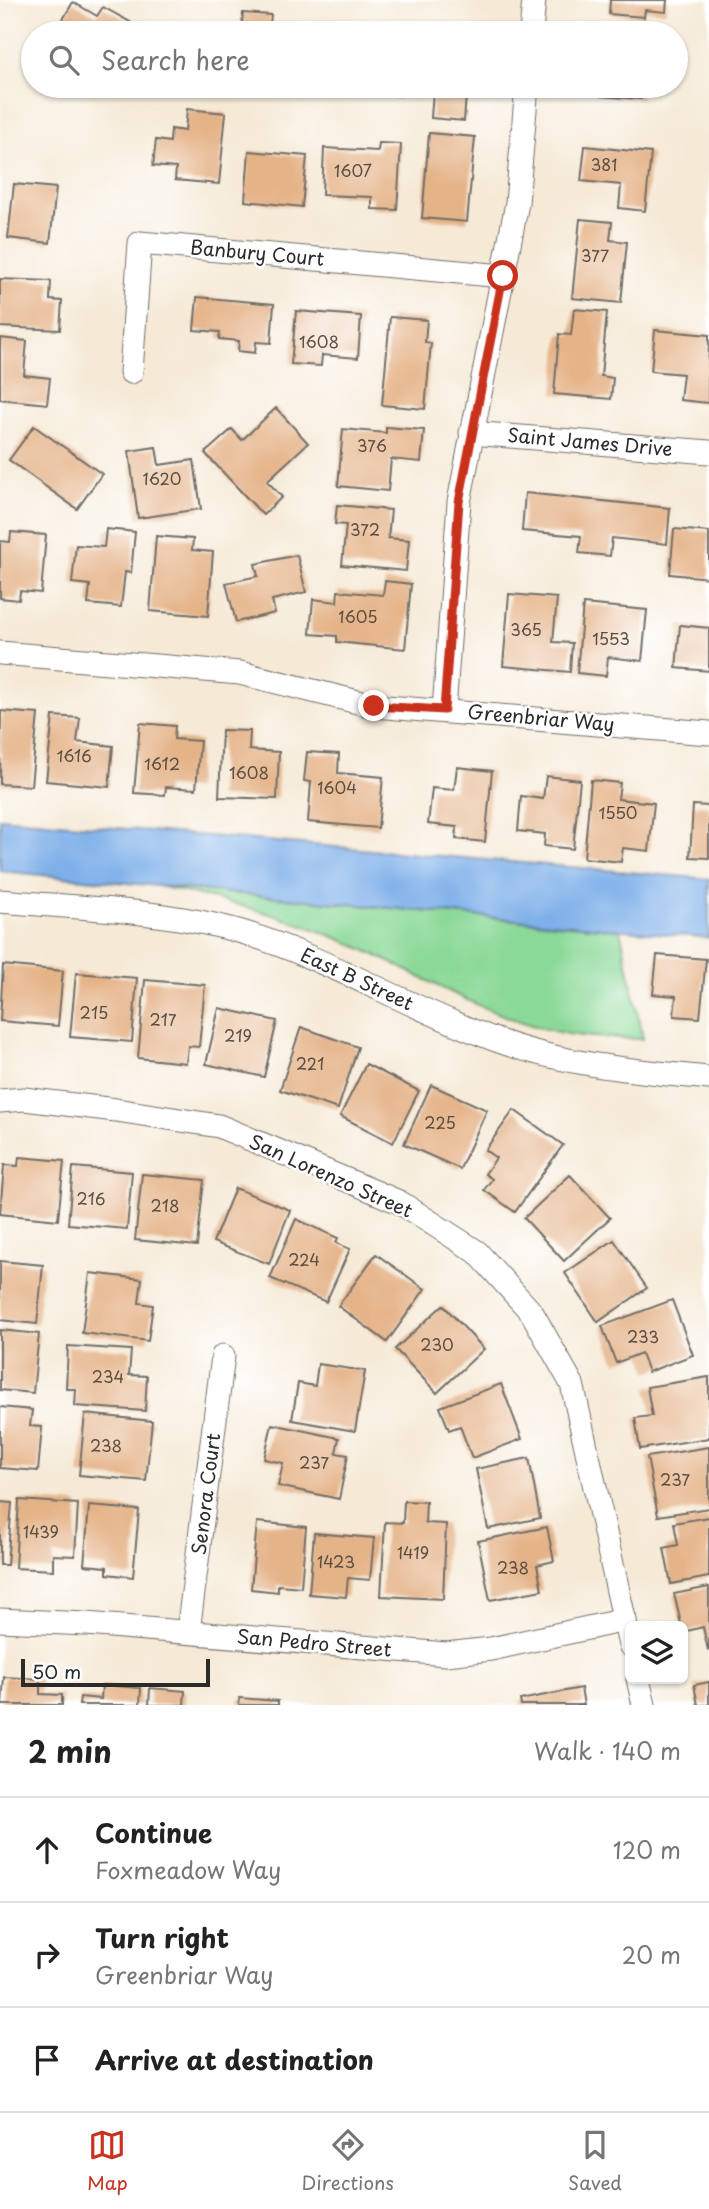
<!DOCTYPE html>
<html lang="en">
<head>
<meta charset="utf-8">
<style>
	body { margin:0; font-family:"Playpen Sans",sans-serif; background:#f6f6f6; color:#222 }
	.controls { position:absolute; right:21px; bottom:21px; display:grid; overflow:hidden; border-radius:10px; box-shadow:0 2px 5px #0004 }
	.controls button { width:63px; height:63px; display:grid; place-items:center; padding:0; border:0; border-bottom:2px solid #e0e0e0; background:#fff; color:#222; font:35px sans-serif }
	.scale { position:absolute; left:21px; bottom:18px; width:189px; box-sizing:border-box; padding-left:7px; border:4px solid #2b2b2b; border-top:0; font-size:19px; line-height:24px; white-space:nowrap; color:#2b2b2b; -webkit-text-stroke:5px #fff; paint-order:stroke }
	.stop { position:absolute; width:21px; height:21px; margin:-16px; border:5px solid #c8321e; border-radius:50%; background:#fff }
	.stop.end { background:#c8321e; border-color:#fff; box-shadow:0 2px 7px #0008 }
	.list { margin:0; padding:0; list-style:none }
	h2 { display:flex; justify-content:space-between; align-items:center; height:91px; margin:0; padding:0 28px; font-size:30px }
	h2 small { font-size:23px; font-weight:400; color:#767676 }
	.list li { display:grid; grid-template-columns:46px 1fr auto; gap:21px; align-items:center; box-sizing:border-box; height:105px; padding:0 28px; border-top:2px solid #e0e0e0 }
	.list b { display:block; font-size:26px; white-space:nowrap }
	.list p { margin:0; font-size:23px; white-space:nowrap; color:#767676 }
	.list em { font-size:23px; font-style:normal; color:#767676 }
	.icon { flex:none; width:38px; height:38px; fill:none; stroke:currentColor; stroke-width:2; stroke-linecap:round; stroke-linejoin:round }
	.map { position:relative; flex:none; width:709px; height:1705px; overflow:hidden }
	.search { position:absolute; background:#fff; box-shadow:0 2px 5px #0004; left:21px; right:21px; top:21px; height:77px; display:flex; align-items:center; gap:18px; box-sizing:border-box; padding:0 24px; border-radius:38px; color:#767676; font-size:26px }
	.sheet { height:406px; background:#fff }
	nav { display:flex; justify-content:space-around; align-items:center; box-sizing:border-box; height:98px; border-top:2px solid #e0e0e0; background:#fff; font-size:19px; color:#767676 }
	nav a { display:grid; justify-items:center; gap:4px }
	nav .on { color:#c8321e }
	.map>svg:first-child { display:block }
	.green { fill:#8bd998; stroke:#5b8262; stroke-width:2 }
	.water { fill:#7dafe9; stroke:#546d8a; stroke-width:2 }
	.building { fill:#e5b388 }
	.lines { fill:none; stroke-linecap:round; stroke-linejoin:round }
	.street-casing { stroke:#726e67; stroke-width:25 }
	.street { stroke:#fff; stroke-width:23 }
	.route { stroke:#c8321e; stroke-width:9 }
	.labels { text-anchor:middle; stroke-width:5; stroke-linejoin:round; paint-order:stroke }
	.number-label { font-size:16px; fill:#5a4d42 }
	.street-label { font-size:19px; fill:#2b2b2b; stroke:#fff }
</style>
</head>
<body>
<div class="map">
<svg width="709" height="1705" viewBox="0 0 709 1705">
	<rect width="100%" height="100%" fill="#fff"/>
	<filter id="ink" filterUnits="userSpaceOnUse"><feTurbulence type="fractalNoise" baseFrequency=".0143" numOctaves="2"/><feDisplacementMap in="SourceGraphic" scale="14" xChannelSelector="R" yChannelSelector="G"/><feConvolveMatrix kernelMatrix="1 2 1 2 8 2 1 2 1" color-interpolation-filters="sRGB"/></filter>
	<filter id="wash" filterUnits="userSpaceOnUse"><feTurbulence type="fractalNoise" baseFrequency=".00686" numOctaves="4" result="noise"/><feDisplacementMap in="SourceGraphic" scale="28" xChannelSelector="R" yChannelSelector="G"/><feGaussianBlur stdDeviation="1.57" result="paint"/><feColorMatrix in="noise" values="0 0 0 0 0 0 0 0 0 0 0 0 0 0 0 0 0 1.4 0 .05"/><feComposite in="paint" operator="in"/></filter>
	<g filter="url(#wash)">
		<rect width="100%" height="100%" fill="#f6ead7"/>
		<path class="green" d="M158 886 620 930 643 1039C618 1038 593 1038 568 1034 484 1019 411 967 332 936 276 913 218 899 158 886Z"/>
		<polygon class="water" points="0,818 709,879 709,938 0,871"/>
		<g id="blocks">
			<g class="building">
				<polygon points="610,0 667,0 666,12 645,10 644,17 609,14"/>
				<polygon points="73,2 97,16 103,7 130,22 124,33 55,33"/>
				<polygon points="243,13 271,15 270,24 317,28 316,33 241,33"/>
				<polygon points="196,27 224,30 224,33 195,33"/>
				<polygon points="330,86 402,86 401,96 330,89"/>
				<polygon points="421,86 485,86 484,97 466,96 464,121 431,118 433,91 421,90"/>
				<polygon points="601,86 643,86 641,99 600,96"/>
				<polygon points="187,109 226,113 219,184 175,180 176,168 153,166 156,140 170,142 171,129 185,131"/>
				<polygon points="429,133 475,137 467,222 422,218"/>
				<polygon points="379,143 401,144 397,210 372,209 372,197 322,195 324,148 378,151"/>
				<polygon points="585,146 651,153 645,211 619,208 621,185 581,181"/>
				<polygon points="249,151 307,156 302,207 245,201"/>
				<polygon points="14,184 56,188 50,243 8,238"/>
				<polygon points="580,219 612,222 610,240 627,242 621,303 572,298"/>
				<polygon points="0,279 51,281 50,300 62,301 60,330 0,327"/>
				<polygon points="197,297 274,304 271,343 256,342 255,353 238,351 239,341 219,339 220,332 194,330"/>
				<polygon points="574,309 607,312 601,376 613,378 611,399 554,394 559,334 571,335"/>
				<polygon points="296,311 361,316 358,358 322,355 321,366 291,364"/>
				<polygon points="390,317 427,320 425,342 431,343 425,409 382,405"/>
				<polygon points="655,330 709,335 708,403 680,400 683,374 651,371"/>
				<polygon points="0,338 27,341 24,375 50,378 47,404 0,399"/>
				<polygon points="276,408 308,443 267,481 282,497 263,515 205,453 232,429 242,440"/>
				<polygon points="34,426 102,474 77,509 9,460"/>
				<polygon points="386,427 424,430 421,462 391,459 388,491 338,486 343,429 386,433"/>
				<polygon points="156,447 159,465 194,460 201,509 138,518 129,451"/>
				<polygon points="525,493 670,508 667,544 612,538 610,556 579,553 581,536 522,531"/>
				<polygon points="337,505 391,510 388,538 409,540 406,571 342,565 346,525 335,524"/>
				<polygon points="106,529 135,532 131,573 125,572 121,607 88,604 90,585 72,583 76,545 104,547"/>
				<polygon points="674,529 709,532 709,578 670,574"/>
				<polygon points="11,532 46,535 41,593 20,591 19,600 0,598 0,541 10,542"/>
				<polygon points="156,536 193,539 192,550 213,552 208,616 150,611"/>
				<polygon points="297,555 306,592 272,600 275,613 236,622 226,583 258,576 255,564"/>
				<polygon points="385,581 411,584 405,649 337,642 337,636 310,634 313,599 337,602 338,591 383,595"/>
				<polygon points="509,594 557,598 553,642 572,643 570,672 503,666"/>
				<polygon points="583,604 647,610 642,661 608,657 606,676 577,673"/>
				<polygon points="680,625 709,628 709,671 676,668"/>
				<polygon points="1,711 38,714 31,786 0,784"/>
				<polygon points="53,716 80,718 77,742 113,746 109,787 46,781"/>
				<polygon points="140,723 175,726 174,739 200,741 196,789 166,787 165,795 134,793"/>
				<polygon points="222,730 250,731 249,750 279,752 277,799 219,797"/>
				<polygon points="307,752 339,754 338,773 383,777 378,828 308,822 311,782 304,781"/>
				<polygon points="457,767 492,771 485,842 456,839 457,827 428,824 432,788 454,790"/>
				<polygon points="546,776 580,780 573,849 544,846 545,834 518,831 521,796 543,799"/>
				<polygon points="591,780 620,783 618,799 654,803 649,851 623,848 621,862 584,858"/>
				<polygon points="693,805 709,806 709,858 690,857"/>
				<polygon points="657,955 706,959 700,1018 674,1016 676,996 653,994"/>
				<polygon points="3,965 63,971 58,1026 0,1021"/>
				<polygon points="76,973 137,978 132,1042 70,1037"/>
				<polygon points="145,980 205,985 199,1047 188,1046 186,1063 138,1058"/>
				<polygon points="219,1008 277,1021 264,1077 206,1064"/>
				<polygon points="301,1027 358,1047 338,1109 280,1090"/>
				<polygon points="366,1064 419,1091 393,1143 340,1116"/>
				<polygon points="431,1085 487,1110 460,1169 404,1144"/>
				<polygon points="514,1110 563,1145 515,1212 484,1190 492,1179 485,1174 496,1158 485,1150"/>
				<polygon points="19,1157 64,1161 58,1220 0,1214 4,1165 18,1166"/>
				<polygon points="73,1167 132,1172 127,1229 68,1224"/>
				<polygon points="142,1174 204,1180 197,1246 135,1240"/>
				<polygon points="570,1175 610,1218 564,1261 524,1218"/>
				<polygon points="235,1188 290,1210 269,1264 213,1242"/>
				<polygon points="296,1219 338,1238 336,1243 350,1249 326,1302 270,1278"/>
				<polygon points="614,1240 647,1288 598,1322 565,1273"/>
				<polygon points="376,1254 425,1289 387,1342 338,1306"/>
				<polygon points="0,1261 43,1265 37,1324 0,1320"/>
				<polygon points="90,1273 142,1279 139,1303 153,1305 148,1341 82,1333"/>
				<polygon points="672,1300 693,1355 648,1372 641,1353 616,1363 602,1326"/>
				<polygon points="443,1305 484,1349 437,1393 395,1349"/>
				<polygon points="0,1330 39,1334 33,1393 0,1390"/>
				<polygon points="68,1346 131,1350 129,1375 147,1376 145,1411 75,1406 76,1389 66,1389"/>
				<polygon points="318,1364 365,1371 355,1431 292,1420 298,1383 315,1386"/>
				<polygon points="709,1377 709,1438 640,1449 635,1418 652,1416 647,1387"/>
				<polygon points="501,1384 522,1439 472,1458 460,1426 449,1430 440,1407"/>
				<polygon points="0,1407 32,1410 30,1426 42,1427 38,1471 0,1468"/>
				<polygon points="85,1414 152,1421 146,1481 79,1475"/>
				<polygon points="272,1424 339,1438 336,1453 348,1455 339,1499 278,1486 283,1463 264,1459"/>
				<polygon points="709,1447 709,1508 658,1516 647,1457"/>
				<polygon points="529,1458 540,1518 488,1529 476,1469"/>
				<polygon points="19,1500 78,1504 75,1556 53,1555 53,1570 15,1568"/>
				<polygon points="404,1501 426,1502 425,1523 446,1524 443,1599 381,1596 385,1522 403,1523"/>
				<polygon points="0,1502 12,1503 7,1565 0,1565"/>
				<polygon points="89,1506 139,1510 133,1577 107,1574 107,1567 84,1565"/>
				<polygon points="709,1517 709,1577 671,1584 664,1548 678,1545 674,1523"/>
				<polygon points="257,1522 306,1527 301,1587 278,1585 278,1592 251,1589"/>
				<polygon points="547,1527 554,1561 537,1565 542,1590 490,1600 478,1541"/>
				<polygon points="314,1533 374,1538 370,1580 348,1578 346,1597 309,1594"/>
				<polygon points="709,1587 709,1650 708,1650 703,1627 683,1632 674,1594"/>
				<polygon points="4,1677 40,1679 40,1694 62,1695 62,1705 2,1705"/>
				<polygon points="709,1682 709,1705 698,1705 694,1685"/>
				<polygon points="102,1685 141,1688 140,1705 79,1705 80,1697 101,1699"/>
				<polygon points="150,1688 185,1691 184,1705 149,1705"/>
				<polygon points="581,1688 584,1705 521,1705 520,1700"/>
				<polygon points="240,1698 278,1701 278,1705 239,1705"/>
			</g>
		</g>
	</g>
	<g filter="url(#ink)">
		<use href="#blocks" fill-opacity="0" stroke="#726e67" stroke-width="2"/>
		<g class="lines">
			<defs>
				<g id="street">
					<polyline points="531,33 534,0"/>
					<polyline points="131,372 140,243 503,276"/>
					<polyline points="471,433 709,452"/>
					<polyline points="0,653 240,673 374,706 709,733"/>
					<polyline points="444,710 459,502 517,203 527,86"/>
					<path d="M0 901C78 908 166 910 242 932 330 959 409 1008 496 1040 564 1065 637 1071 709 1078"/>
					<polyline points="0,1101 24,1099 116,1110 219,1126 399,1202 477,1252 532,1313 572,1384 630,1645"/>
					<polyline points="0,1620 86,1624 446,1654 491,1649 625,1620"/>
					<polyline points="188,1632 223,1356"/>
					<polyline points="638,1679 644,1705"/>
				</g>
			</defs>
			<use href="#street" class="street-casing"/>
			<use href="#street" class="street"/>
		</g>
	</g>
	<g class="lines" filter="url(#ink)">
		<polyline class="route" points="374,706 444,710 459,502 503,276"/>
	</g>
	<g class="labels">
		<g class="number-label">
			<text x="604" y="171">381</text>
			<text x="353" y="177">1607</text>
			<text x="595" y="262">377</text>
			<text x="319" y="348">1608</text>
			<text x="372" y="452">376</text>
			<text x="162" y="485">1620</text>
			<text x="365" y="536">372</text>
			<text x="358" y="623">1605</text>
			<text x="526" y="636">365</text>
			<text x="611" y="645">1553</text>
			<text x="74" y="762">1616</text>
			<text x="162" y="770">1612</text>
			<text x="249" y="779">1608</text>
			<text x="337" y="794">1604</text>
			<text x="618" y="819">1550</text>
			<text x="94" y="1019">215</text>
			<text x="163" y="1026">217</text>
			<text x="238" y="1042">219</text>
			<text x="310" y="1070">221</text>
			<text x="440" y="1129">225</text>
			<text x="91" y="1205">216</text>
			<text x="165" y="1212">218</text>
			<text x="304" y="1266">224</text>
			<text x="643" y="1343">233</text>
			<text x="437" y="1351">230</text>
			<text x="108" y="1383">234</text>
			<text x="106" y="1452">238</text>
			<text x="314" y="1469">237</text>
			<text x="675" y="1486">237</text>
			<text x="41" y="1538">1439</text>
			<text x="413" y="1559">1419</text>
			<text x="336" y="1568">1423</text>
			<text x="513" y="1574">238</text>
		</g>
		<g class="street-label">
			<text transform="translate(257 253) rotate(5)" y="7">Banbury Court</text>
			<text transform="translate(590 442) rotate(5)" y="7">Saint James Drive</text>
			<text transform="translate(541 718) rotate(5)" y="7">Greenbriar Way</text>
			<text transform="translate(357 979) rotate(25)" y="7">East B Street</text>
			<text transform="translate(331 1176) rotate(24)" y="7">San Lorenzo Street</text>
			<text transform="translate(206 1494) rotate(-83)" y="7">Senora Court</text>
			<text transform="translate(314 1643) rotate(5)" y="7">San Pedro Street</text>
		</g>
	</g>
</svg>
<div class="controls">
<button><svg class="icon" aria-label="layers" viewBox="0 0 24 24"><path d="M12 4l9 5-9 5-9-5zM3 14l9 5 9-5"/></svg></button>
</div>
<div class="scale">50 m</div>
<div class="stop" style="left:503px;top:276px"></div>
<div class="stop end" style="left:374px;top:706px"></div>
<div class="search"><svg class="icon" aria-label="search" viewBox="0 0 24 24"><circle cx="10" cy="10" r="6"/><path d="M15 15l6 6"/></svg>Search here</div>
</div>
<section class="sheet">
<h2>2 min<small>Walk · 140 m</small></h2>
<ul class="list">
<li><svg class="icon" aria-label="ahead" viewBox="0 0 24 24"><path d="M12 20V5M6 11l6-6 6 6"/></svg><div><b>Continue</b><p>Foxmeadow Way</p></div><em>120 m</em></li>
<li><svg class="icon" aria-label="right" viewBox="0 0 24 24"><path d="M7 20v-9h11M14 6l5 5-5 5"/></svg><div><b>Turn right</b><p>Greenbriar Way</p></div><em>20 m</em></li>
<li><svg class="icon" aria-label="arrive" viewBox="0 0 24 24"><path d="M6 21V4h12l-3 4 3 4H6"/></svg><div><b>Arrive at destination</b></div></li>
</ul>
</section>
<nav>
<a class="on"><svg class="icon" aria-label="map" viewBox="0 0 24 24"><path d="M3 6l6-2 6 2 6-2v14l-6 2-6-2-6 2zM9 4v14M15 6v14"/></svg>Map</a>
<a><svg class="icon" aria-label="directions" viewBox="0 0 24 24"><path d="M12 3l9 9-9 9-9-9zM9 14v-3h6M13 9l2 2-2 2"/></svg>Directions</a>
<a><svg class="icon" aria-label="saved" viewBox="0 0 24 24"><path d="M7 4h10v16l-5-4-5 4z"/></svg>Saved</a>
</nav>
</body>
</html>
